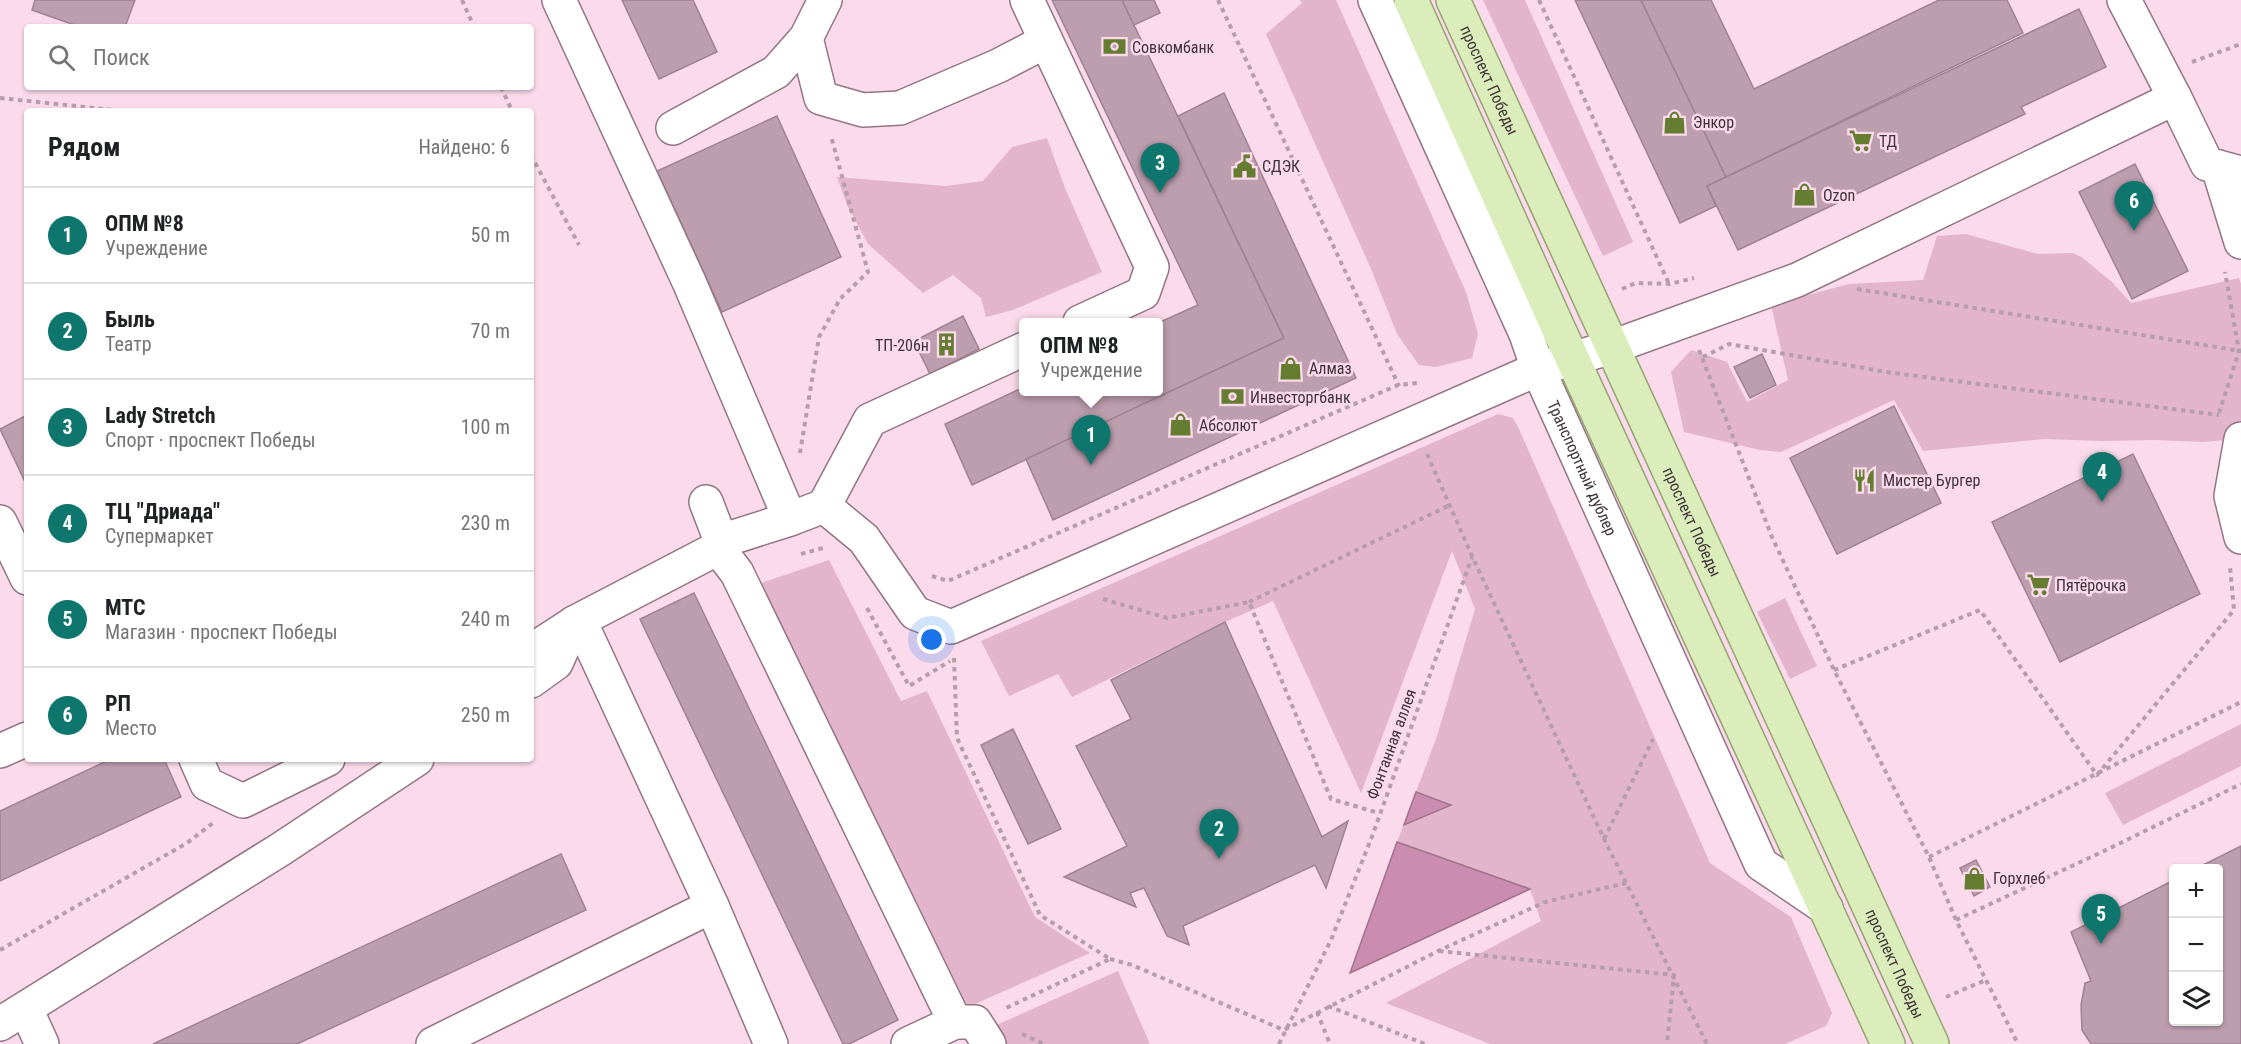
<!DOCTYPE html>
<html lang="ru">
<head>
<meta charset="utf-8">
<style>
	body { margin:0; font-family:"Roboto Condensed",sans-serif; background:#f2f2f2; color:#202124 }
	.controls { position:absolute; right:18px; bottom:18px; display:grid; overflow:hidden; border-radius:6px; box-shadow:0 2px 4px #0004 }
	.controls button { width:54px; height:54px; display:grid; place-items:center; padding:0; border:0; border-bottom:2px solid #e0e0e0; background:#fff; color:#202124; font:30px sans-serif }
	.you { position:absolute; left:932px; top:640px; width:21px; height:21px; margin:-15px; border:4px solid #fff; border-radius:50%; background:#1a73e8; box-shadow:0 0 0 9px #1a73e833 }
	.badge { display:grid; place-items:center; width:39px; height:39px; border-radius:50%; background:#0f766e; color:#fff; font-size:20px; font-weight:700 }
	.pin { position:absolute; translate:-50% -50px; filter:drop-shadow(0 2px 3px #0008) }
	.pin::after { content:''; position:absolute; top:32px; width:21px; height:18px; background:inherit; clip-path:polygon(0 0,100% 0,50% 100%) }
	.popup { position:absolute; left:1019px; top:318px; width:144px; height:78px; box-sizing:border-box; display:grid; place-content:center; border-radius:6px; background:#fff; filter:drop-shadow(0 2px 4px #0005); font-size:20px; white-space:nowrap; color:#757577 }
	.popup b { font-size:22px; color:#202124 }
	.popup::after { content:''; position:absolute; left:50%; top:100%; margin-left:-12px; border:12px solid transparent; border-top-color:#fff }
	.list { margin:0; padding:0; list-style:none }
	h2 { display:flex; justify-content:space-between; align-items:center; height:78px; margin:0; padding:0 24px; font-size:26px }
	h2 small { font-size:20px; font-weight:400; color:#757577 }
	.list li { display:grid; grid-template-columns:39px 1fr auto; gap:18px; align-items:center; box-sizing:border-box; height:96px; padding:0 24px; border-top:2px solid #e0e0e0 }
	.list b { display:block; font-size:22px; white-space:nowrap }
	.list p { margin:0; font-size:20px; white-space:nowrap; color:#757577 }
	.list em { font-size:20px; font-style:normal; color:#757577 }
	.icon { flex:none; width:33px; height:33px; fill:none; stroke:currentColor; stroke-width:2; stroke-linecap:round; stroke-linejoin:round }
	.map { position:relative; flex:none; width:2241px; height:1044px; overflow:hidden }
	.search { position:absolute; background:#fff; box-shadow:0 2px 4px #0004; left:24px; top:24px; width:510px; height:66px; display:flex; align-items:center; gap:15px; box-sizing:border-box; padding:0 21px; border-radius:6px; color:#757577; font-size:22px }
	.panel { position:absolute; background:#fff; box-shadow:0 2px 4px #0004; left:24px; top:108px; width:510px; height:654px; border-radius:6px }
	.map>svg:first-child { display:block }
	.green { fill:#e2b5cd }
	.water { fill:#ca8db0; stroke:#a0728c; stroke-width:1.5 }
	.building { fill:#bd9eaf; stroke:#9f8192; stroke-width:1.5 }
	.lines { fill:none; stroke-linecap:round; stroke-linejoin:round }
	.minor-casing { stroke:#937585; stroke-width:36 }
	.major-casing { stroke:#94a470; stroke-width:36 }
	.path { stroke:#b69daa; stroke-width:4; stroke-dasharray:4.5 4.5; stroke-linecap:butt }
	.minor { stroke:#fff; stroke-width:33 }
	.major { stroke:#daedbb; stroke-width:33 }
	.labels { text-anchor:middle; stroke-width:5; stroke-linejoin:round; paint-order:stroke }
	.poi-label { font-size:16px; fill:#3f3339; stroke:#fbdaeb; text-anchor:start }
	.street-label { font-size:16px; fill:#3f3339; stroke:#fbdaeb }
</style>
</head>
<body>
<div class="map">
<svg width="2241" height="1044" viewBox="0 0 2241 1044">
	<rect width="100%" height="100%" fill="#fbdaeb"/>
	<g class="green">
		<polygon points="1300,0 1336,0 1466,292 1478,334 1472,358 1436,367 1419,365 1397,334 1371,269 1266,34 1302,3"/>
		<polygon points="1483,0 1525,0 1633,242 1603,256"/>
		<polygon points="1047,138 1065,188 1102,272 1013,310 986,317 981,298 953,275 923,293 868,244 847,205 837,177 946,186 983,181 1012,147"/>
		<polygon points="1966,234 2038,254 2073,253 2083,258 2112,282 2131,303 2239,278 2241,284 2241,439 2203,442 2155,440 2103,441 2045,439 1923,451 1894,400 1781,452 1760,450 1684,432 1671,372 1691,350 1727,362 1747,402 1788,380 1771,305 1849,284 1923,280 1937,236"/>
		<polygon points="1498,414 1513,418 1519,429 1710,863 1791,917 1832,1013 1826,1026 1785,1044 1490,1044 1386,1003 1541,921 1530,889 1397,842 1436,739 1475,609 1452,551 1361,793 1273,601 1225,622 1072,697 1058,674 1009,696 981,641"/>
		<polygon points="829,560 901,701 927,691 1035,917 1090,953 966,1008 758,584"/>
		<polygon points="1785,598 1817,666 1790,679 1757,612"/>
		<polygon points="2241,724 2241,766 2123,825 2105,793"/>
		<polygon points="1118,971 1150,1044 999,1044 992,1027"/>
	</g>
	<g class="water">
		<polygon points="1416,792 1451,805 1404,825"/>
		<polygon points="1397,842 1530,889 1350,973"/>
	</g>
	<g class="building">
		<polygon points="35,0 135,0 125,27 80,27 32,10"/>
		<polygon points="622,0 693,0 717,52 659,79"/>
		<polygon points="1052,0 1122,0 1284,338 972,485 945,424 1024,387 1024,392 1158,392 1158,323 1198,305"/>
		<polygon points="1122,0 1154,0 1160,13 1134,25"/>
		<polygon points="1575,0 1641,0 1726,177 1707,186 1716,206 1680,223"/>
		<polygon points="1641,0 1711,0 1754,89 1939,0 2007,0 2023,33 1726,177"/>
		<polygon points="2079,9 2106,67 2021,107 2025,114 1738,250 1707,186"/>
		<polygon points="1224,93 1356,378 1053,520 1026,459 1284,338 1178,116"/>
		<polygon points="777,116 841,257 722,312 657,171"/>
		<polygon points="2135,164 2188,271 2132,299 2079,192"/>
		<polygon points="963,316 979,349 930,374 914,341"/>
		<polygon points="1762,354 1776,385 1750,398 1734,367"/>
		<polygon points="1894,406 1941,503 1837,554 1790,458"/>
		<polygon points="27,415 27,486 0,429"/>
		<polygon points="2133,454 2200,594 2060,662 1992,522"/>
		<polygon points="694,593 898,1020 849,1044 843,1044 640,619"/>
		<polygon points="1225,622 1322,837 1348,821 1326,888 1315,865 1183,926 1189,945 1167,936 1144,888 1130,893 1136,907 1064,877 1127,846 1076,746 1131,719 1111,680"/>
		<polygon points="1013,729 1061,829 1028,844 981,745"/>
		<polygon points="111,759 164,759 181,797 0,881 0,811"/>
		<polygon points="2241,846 2241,1044 2091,1044 2082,1030 2081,1005 2085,983 2091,981 2071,932 2174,880 2174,1022 2218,1022 2218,868 2197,868"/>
		<polygon points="561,854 586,910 297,1044 153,1044"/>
		<polygon points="1976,860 1990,887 1974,896 1960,868"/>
	</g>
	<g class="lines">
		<defs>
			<g id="minor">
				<polyline points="559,0 690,284 790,519 824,506 864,539 915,613 951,627 1538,369 1612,347 1797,280 2175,98 2207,164 2241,173"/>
				<polyline points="1027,0 1152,267 1143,293 1080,322"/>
				<path id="s1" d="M1375 0 1526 334 1538 369 1761 864 1826 908"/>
				<polyline points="2124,0 2175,98"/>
				<polyline points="806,38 821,98 863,110 900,108 998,66 1046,41"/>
				<polyline points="673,128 776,72 806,38 825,0"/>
				<polyline points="2218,167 2241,242"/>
				<polyline points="2241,439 2231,496 2241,537"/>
				<polyline points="706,502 721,541"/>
				<polyline points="824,506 870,420 1024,349"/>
				<polyline points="0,522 27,578"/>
				<polyline points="718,548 737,573 955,1022 908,1044"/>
				<polyline points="574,623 586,634 712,906 771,1044"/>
				<polyline points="531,651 574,623 718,548 721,541 790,519"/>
				<polyline points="531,681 556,663 574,623"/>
				<polyline points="0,751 27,739"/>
				<polyline points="196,759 207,784 243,801 328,759"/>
				<polyline points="26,1009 42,1044"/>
				<polyline points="955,1022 975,1022 989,1044"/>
				<polyline points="0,1024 281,849 417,759"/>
				<polyline points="433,1044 712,906"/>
			</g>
			<g id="major">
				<polyline points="1411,0 1555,321 1888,1044"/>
				<path id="s2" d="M1453 0 1932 1044"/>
			</g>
		</defs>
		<use href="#minor" class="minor-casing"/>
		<use href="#major" class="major-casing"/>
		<g class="path">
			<polyline points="462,0 474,27"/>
			<polyline points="1218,0 1399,386"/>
			<polyline points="1539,0 1670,286"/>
			<polyline points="2192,62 2241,44"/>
			<polyline points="501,87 512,111"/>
			<polyline points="0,98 123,111"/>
			<polyline points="531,155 579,245"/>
			<polyline points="1622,289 1636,283 1670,284 1694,278"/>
			<polyline points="1857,289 2241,351"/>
			<polyline points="1699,350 1772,537 1834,670 1929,857 1956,920 2018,1044"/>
			<polyline points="1703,357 1729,344 1886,372 2219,415"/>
			<polyline points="2219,413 2239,351 2225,272"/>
			<polyline points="800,453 819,337 840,299 868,272 831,136"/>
			<polyline points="1427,454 1472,556 1604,839 1707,1044"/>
			<polyline points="801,554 823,548"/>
			<polyline points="932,576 948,581 1398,385 1417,383"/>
			<polyline points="1103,599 1167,618 1249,602 1331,799 1379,813"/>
			<polyline points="1249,602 1450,505"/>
			<polyline points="867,608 909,686 950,661"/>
			<polyline points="954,658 957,738 1040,915 1110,959 1006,1008"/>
			<polyline points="1834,670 1980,610 2097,775 2234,610 2230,567"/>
			<polyline points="1604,839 1653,739"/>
			<polyline points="1929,857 2241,702"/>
			<polyline points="1956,920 2104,851 2241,784"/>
			<polyline points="0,950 187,843 213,823"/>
			<polyline points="1439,951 1674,975 1667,1044"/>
			<polyline points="1110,959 1132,965 1284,1030 1438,951 1545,902 1626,883"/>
			<polyline points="1946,997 1986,980"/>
			<polyline points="1328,1006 1425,1044"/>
			<polyline points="1317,1012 1330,1044"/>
			<polyline points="1022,1034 1044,1044"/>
			<polyline points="1279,1044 1331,940 1373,834 1472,557"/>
		</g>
		<use href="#minor" class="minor"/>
		<use href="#major" class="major"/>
	</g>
	<defs>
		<symbol id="bank-bare" viewBox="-9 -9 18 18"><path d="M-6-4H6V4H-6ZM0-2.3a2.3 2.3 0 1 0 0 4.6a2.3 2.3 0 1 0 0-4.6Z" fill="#647d30" stroke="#fbdaeb" stroke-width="2.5" paint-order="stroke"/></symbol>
		<symbol id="shop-bare" viewBox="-9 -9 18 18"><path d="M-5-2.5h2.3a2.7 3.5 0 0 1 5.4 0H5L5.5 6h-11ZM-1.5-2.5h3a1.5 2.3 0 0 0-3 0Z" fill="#647d30" stroke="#fbdaeb" stroke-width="2.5" paint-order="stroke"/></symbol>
		<symbol id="supermarket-bare" viewBox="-9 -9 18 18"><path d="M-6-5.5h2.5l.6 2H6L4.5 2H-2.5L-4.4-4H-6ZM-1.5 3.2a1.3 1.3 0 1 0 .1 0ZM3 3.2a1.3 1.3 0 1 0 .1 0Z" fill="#647d30" stroke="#fbdaeb" stroke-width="2.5" paint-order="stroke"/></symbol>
		<symbol id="civic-bare" viewBox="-9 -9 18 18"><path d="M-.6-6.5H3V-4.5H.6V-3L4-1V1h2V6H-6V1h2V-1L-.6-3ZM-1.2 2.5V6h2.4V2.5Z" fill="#647d30" stroke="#fbdaeb" stroke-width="2.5" paint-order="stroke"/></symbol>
		<symbol id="building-bare" viewBox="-9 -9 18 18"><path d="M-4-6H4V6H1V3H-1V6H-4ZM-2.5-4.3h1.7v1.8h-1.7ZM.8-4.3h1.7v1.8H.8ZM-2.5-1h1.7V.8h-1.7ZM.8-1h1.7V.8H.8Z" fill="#647d30" stroke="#fbdaeb" stroke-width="2.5" paint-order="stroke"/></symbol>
		<symbol id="restaurant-bare" viewBox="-9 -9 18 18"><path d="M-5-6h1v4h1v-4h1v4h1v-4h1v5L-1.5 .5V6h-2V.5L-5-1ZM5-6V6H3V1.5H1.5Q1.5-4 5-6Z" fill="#647d30" stroke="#fbdaeb" stroke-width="2.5" paint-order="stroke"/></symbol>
	</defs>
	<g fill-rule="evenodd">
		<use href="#bank-bare" x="1098" y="30" width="33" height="33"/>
		<use href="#shop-bare" x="1658" y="106" width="33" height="33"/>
		<use href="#supermarket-bare" x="1844" y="124" width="33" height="33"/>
		<use href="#civic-bare" x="1228" y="150" width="33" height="33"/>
		<use href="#shop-bare" x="1788" y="178" width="33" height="33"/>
		<use href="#building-bare" x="930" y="328" width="33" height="33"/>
		<use href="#shop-bare" x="1274" y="352" width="33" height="33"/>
		<use href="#bank-bare" x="1216" y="380" width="33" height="33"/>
		<use href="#shop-bare" x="1164" y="408" width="33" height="33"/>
		<use href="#restaurant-bare" x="1848" y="464" width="33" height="33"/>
		<use href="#supermarket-bare" x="2022" y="568" width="33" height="33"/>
		<use href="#shop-bare" x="1958" y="862" width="33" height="33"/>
	</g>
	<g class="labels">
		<g class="poi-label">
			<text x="1132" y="53">Совкомбанк</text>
			<text x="1693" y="128">Энкор</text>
			<text x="1879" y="147">ТД</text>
			<text x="1262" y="172">СДЭК</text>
			<text x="1823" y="201">Ozon</text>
			<text x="929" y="351" text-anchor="end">ТП-206н</text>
			<text x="1309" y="374">Алмаз</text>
			<text x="1250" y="403">Инвесторгбанк</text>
			<text x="1199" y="431">Абсолют</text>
			<text x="1883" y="486">Мистер Бургер</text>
			<text x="2056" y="591">Пятёрочка</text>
			<text x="1993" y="884">Горхлеб</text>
		</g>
		<g class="street-label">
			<text dy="6" stroke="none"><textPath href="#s2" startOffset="88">проспект Победы</textPath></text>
			<text dy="6" stroke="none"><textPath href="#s1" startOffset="512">Транспортный дублер</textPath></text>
			<text dy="6" stroke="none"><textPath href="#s2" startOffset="574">проспект Победы</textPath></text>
			<text transform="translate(1391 744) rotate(-70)" y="6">Фонтанная аллея</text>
			<text dy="6" stroke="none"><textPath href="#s2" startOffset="1060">проспект Победы</textPath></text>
		</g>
	</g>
</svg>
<div class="controls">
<button>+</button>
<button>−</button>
<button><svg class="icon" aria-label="layers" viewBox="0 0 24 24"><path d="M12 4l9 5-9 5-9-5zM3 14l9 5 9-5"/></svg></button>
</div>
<div class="you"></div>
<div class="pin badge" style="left:1091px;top:465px">1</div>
<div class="popup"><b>ОПМ №8</b>Учреждение</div>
<div class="pin badge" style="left:1219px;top:859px">2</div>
<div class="pin badge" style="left:1160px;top:193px">3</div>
<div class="pin badge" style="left:2102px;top:502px">4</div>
<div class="pin badge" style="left:2101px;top:944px">5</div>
<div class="pin badge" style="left:2134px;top:231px">6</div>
<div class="search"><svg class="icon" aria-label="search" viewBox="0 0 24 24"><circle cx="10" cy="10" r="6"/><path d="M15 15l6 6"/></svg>Поиск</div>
<section class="panel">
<h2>Рядом<small>Найдено: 6</small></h2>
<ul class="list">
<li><span class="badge">1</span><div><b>ОПМ №8</b><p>Учреждение</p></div><em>50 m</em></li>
<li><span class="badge">2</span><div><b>Быль</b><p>Театр</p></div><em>70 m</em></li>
<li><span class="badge">3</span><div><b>Lady Stretch</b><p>Спорт · проспект Победы</p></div><em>100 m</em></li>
<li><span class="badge">4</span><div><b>ТЦ &quot;Дриада&quot;</b><p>Супермаркет</p></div><em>230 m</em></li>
<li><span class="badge">5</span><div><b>МТС</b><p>Магазин · проспект Победы</p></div><em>240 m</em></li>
<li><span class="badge">6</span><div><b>РП</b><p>Место</p></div><em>250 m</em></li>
</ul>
</section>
</div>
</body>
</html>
